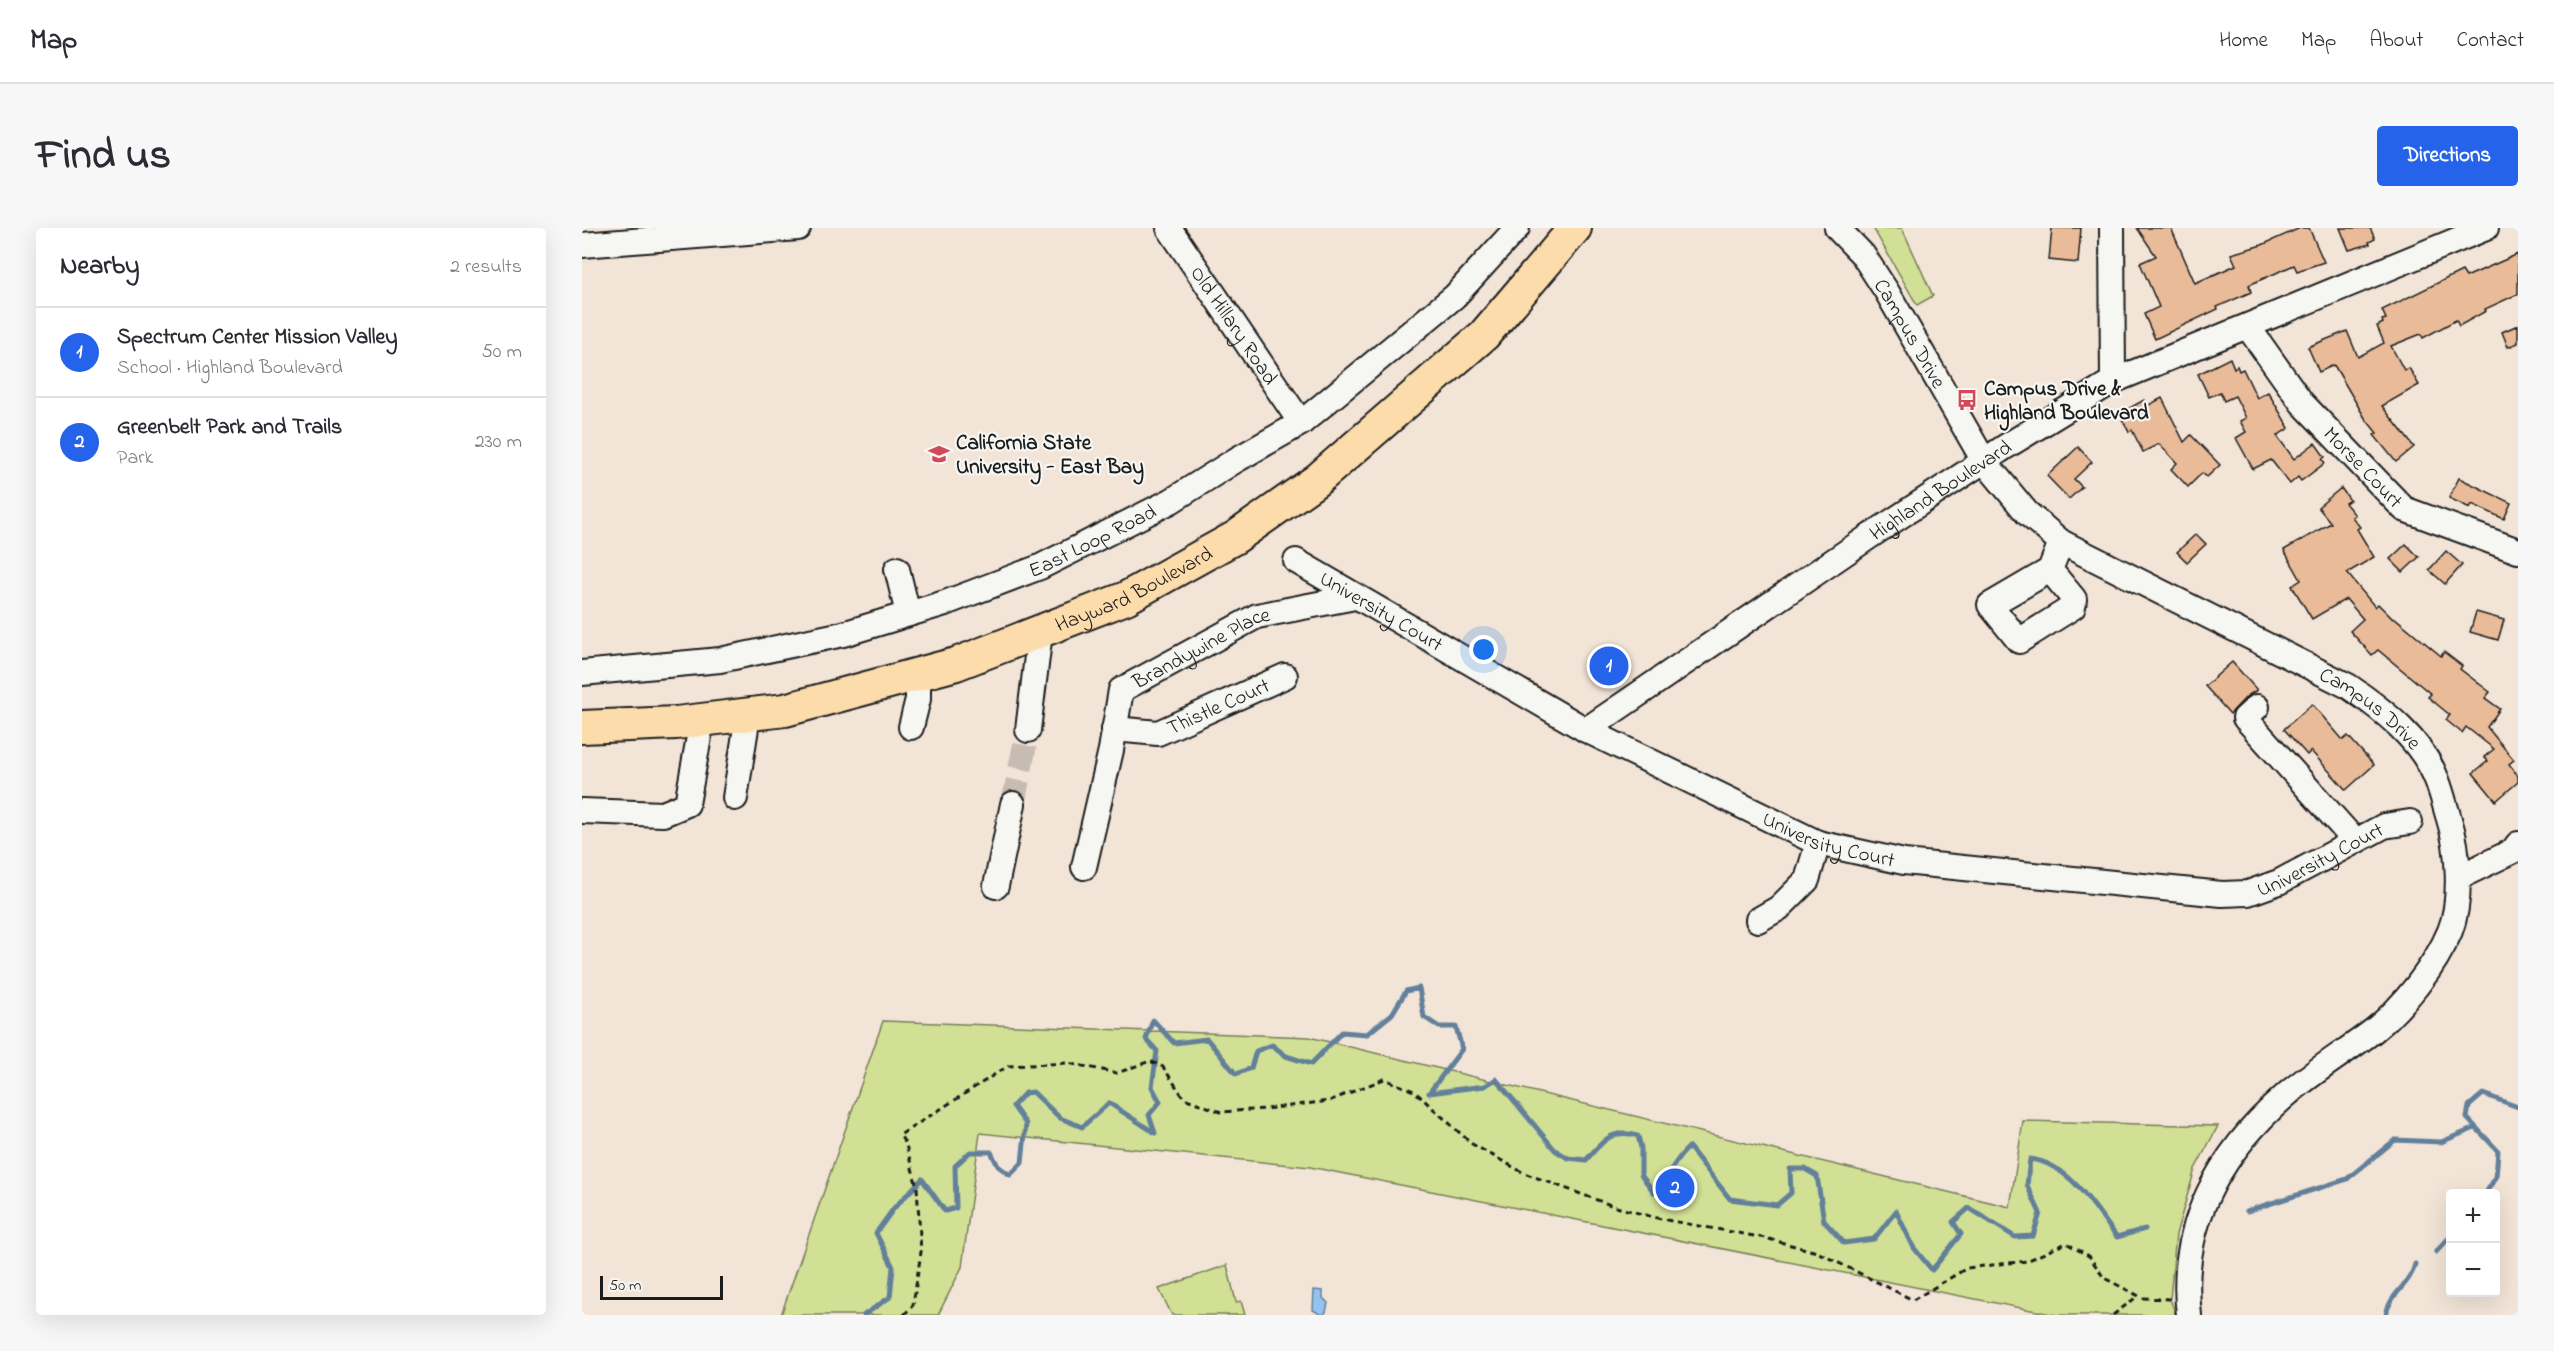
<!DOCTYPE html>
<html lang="en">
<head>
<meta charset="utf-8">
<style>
	body { margin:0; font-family:"Indie Flower",sans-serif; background:#f7f7f7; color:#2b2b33 }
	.controls { position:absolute; right:18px; bottom:18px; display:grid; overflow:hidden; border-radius:6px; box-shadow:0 6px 24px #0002 }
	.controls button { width:54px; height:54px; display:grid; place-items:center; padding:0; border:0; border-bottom:2px solid #e1e1e2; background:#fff; color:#2b2b33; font:30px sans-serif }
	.scale { position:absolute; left:18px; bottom:15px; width:123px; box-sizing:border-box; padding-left:6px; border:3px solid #1c1c1c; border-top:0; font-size:16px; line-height:21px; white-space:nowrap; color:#1c1c1c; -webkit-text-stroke:4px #f6f6f2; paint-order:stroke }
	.you { position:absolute; left:902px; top:422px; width:21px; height:21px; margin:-15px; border:4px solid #fff; border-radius:50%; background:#1a73e8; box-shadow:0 0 0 9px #1a73e833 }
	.badge { display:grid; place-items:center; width:39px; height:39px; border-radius:50%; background:#2563eb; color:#fff; font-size:20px; font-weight:700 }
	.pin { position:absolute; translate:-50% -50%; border:3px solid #fff; box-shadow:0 2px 6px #0006 }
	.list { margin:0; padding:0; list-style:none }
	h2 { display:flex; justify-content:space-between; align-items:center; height:78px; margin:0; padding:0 24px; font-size:26px }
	h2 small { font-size:20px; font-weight:400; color:#7c7c81 }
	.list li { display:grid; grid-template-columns:39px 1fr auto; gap:18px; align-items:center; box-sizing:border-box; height:90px; padding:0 24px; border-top:2px solid #e1e1e2 }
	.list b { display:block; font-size:22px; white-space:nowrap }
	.list p { margin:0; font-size:20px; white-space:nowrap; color:#7c7c81 }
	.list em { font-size:20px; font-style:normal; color:#7c7c81 }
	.map { position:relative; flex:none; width:1936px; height:1087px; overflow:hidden; border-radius:6px }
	header { display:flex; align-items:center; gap:36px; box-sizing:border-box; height:84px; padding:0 30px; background:#fff; border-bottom:2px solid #e1e1e2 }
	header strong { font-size:28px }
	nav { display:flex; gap:33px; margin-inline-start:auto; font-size:21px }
	.intro { display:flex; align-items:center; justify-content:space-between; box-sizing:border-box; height:144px; padding:0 36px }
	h1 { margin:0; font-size:42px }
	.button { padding:15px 27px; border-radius:6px; background:#2563eb; color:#fff; font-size:21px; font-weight:700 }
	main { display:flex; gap:36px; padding:0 36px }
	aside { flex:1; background:#fff; border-radius:6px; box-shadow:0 6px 24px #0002 }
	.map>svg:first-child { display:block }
	.green { fill:#d1e094; stroke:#767e58; stroke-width:1.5 }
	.water { fill:#94c3ef; stroke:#64809b; stroke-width:1.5 }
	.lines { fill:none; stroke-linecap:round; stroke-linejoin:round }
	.stream { stroke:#64809b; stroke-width:5 }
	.building { fill:#e9bb99; stroke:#1c1c1c; stroke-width:1.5 }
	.minor-tunnel { stroke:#c7bcb2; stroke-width:24; stroke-dasharray:24 12; stroke-linecap:butt }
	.minor-casing { stroke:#1c1c1c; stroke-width:28 }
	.major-casing { stroke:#1c1c1c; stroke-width:36 }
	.path { stroke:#1c1c1c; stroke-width:3; stroke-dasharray:6 4.5; stroke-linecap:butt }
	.minor { stroke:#f6f6f2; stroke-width:24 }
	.major { stroke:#fddcac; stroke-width:32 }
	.labels { text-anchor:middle; stroke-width:4.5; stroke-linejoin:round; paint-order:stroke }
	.street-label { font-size:21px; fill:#1c1c1c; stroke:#f6f6f2 }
	.poi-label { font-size:21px; font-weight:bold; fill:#1c1c1c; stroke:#f6f6f2; text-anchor:start }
</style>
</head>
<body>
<header>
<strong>Map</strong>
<nav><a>Home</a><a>Map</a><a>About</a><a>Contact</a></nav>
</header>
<div class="intro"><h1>Find us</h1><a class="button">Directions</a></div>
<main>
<aside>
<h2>Nearby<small>2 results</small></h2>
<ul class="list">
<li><span class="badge">1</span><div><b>Spectrum Center Mission Valley</b><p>School · Highland Boulevard</p></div><em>50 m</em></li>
<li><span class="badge">2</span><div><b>Greenbelt Park and Trails</b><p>Park</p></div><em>230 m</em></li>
</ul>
</aside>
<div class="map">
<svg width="1936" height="1087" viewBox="0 0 1936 1087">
	<rect width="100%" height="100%" fill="#f2e4d7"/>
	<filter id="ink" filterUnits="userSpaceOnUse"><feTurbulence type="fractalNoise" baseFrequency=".0167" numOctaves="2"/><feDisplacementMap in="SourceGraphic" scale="12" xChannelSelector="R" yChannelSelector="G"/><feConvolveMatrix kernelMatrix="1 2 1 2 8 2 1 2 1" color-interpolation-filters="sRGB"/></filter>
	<g filter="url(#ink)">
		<g class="green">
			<polygon points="1291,0 1320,0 1351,68 1335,77"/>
			<polygon points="301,793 727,809 1428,979 1441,893 1636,898 1613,941 1594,1006 1588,1071 1594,1087 1474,1087 728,939 398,905 380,1039 356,1087 199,1087"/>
			<polygon points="645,1037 654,1074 659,1073 663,1087 590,1087 577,1061"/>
		</g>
		<polygon class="water" points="732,1062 741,1063 741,1070 746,1075 744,1084 740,1087 731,1082"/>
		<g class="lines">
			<g class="stream">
				<polyline points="1903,966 1914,949 1916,923 1885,890 1887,878 1901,866 1936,879"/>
				<polyline points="1665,983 1765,951 1813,912 1859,914 1893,900"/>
				<polyline points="1854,1024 1868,1009"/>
				<path d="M282 1087 308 1069 311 1039 294 1005 312 980 340 951 363 983 374 980 373 938 388 924H409L416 938 428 947 440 935 444 896 431 878 443 865 451 864 478 890 500 899 527 875 573 905 567 887 578 874 570 859 575 823 564 811 571 792 592 815 625 811 654 846 669 840 674 823 690 817 704 828 729 836 760 804 785 806 810 786 824 763 837 760 842 789 857 799H874L880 821 847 865 903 858 914 851 973 922 986 930 1004 932C1020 914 1030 899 1056 908L1059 920V947L1072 964C1088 949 1090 934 1107 919L1148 971 1195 977 1209 965 1208 941H1223L1235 948 1242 993 1262 1015 1292 1011 1314 983 1332 1020 1350 1042 1379 1006 1371 994 1387 980 1433 1009 1451 1008 1458 985 1445 957 1448 931C1488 936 1512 979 1535 1009L1563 1001"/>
				<path d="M1804 1087C1807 1066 1829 1056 1833 1036"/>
			</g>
		</g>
		<g class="building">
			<polygon points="1470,0 1499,0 1496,35 1467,32"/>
			<polygon points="1555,0 1589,0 1613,55 1654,37 1649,26 1680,17 1718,0 1727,0 1742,34 1715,43 1712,37 1667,57 1669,64 1635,79 1636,81 1573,111 1562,86 1577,79 1558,35 1574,28"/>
			<polygon points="1758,0 1788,0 1793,11 1787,14 1788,16 1767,22"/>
			<polygon points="1936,26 1936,66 1903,81 1904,83 1877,98 1874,92 1841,110 1839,106 1809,118 1822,142 1827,140 1837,157 1800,178 1832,219 1814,234 1792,207 1795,205 1783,190 1752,137 1737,144 1726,119 1765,103 1776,129 1802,115 1795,98 1801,95 1800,92 1804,91 1800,82 1880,43 1884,49"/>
			<polygon points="1936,97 1936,115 1926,119 1920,104"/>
			<polygon points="1648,130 1652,140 1655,138 1657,143 1661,141 1675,170 1686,164 1707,200 1695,208 1712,231 1733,215 1743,229 1740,231 1743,235 1719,253 1716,249 1708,256 1689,232 1671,241 1654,210 1664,204 1658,193 1664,190 1653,168 1642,173 1638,164 1627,169 1616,146"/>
			<polygon points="1580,170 1602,214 1609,207 1638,237 1625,249 1620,245 1606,259 1589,241 1595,235 1577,216 1561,224 1550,202 1547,204 1539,189 1546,185 1544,182 1562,172 1565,178"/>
			<polygon points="1496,219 1510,234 1492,251 1500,259 1487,271 1465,248"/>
			<polygon points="1877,250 1929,275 1922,291 1890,276 1888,280 1867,270"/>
			<polygon points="1759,260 1768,272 1763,275 1773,287 1770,289 1778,299 1775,301 1792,329 1765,345 1793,379 1796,376 1811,391 1813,390 1859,428 1862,424 1880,438 1878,441 1908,464 1903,470 1918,481 1905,499 1932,532 1927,536 1936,548 1936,554 1914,573 1891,545 1906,533 1902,529 1912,521 1884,499 1880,505 1864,492 1868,487 1846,469 1849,466 1796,422 1790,427 1768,403 1781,391 1764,371 1730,391 1710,358 1719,352 1702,322 1749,295 1736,279"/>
			<polygon points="1614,306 1624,316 1605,334 1595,324"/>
			<polygon points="1824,316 1837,329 1821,344 1808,331"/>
			<polygon points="1864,323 1880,337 1863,356 1847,342"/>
			<polygon points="1894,384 1922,392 1916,412 1888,404"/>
			<polygon points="1650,434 1675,462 1665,468 1648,486 1623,458"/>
			<polygon points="1730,476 1761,512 1766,508 1792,537 1764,562 1729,523 1725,527 1702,501"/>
		</g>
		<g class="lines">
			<polyline class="minor-tunnel" points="431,576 446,502"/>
			<defs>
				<g id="minor">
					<path id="s1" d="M587 0 719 195"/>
					<path id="s2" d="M1255 0 1281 27 1305 64 1402 233 1445 285 1479 314 1766 458C1801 482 1839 511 1855 552 1860 565 1863 578 1867 591 1877 622 1880 673 1868 703 1853 739 1821 779 1791 803 1762 825 1730 844 1703 868 1638 925 1596 998 1607 1087"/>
					<polyline points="1530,0 1531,153"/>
					<polyline points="0,17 216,0"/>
					<path id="s3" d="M1666 99 1720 175 1822 281 1936 323"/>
					<path id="s4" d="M714 333 1004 502 1236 615 1322 634 1640 666 1666 665 1697 654 1802 598 1828 594"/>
					<polyline points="315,341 326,386"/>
					<polyline points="1468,342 1492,371 1491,379 1437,413 1408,377 1468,342 1479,314"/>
					<path id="s5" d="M0 445 138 432 261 406 363 375 458 339 589 273 654 232 719 195 873 68 935 0"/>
					<polyline points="1675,479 1663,490 1773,613"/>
					<polyline points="329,499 336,471 336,446"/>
					<path id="s6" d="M532 501 576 505 703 448"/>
					<polyline points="446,502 458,404"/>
					<path id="s7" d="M1004 502 1288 308 1423 219 1531 153 1904 0"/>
					<polyline points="153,570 166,487"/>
					<polyline points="0,583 81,586 105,576 120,492"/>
					<path id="s8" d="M502 639 529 522 539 462 675 388 773 369"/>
					<polyline points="1877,649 1931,623 1936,616"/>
					<polyline points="414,658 431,576"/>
					<polyline points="1176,692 1197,680 1225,652 1236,615"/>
				</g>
				<g id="major">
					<path id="s9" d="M0 499 94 495 203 482 374 436 544 370 654 309 735 252 902 107 993 0"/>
				</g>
			</defs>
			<use href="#minor" class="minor-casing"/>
			<use href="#major" class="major-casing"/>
			<g class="path">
				<polyline points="322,1087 331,1077 339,1024 335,959 324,917 318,907 426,838 486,835 535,845 568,833 581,839 602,870 639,884 684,881 747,873 802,851 832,863 890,916 942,945 1034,979 1079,991 1183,1010 1235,1024 1331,1072 1385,1040 1445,1033 1484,1015 1507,1028 1522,1050 1561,1070 1588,1071"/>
				<polyline points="1531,1087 1556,1068"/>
			</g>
			<use href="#minor" class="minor"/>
			<use href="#major" class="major"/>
		</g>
	</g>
	<defs>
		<symbol id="bus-bare" viewBox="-9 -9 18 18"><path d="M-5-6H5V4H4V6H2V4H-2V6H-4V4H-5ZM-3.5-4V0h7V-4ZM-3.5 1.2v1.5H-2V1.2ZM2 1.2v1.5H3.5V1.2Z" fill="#d1495b" stroke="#f6f6f2" stroke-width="2.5" paint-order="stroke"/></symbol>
		<symbol id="university-bare" viewBox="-9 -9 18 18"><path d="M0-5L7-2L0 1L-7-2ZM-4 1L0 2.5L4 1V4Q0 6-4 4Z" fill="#d1495b" stroke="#f6f6f2" stroke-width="2.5" paint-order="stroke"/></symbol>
	</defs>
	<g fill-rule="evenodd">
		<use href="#bus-bare" x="1370" y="157" width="30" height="30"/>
		<use href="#university-bare" x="342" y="211" width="30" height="30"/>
	</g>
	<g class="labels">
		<g class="street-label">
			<text dy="7" stroke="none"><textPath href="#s1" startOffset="117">Old Hillary Road</textPath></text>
			<text dy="7" stroke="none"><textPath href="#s2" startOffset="129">Campus Drive</textPath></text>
			<text dy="7" stroke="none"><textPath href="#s3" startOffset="182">Morse Court</textPath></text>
			<text dy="7" stroke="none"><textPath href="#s7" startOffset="428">Highland Boulevard</textPath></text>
			<text dy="7" stroke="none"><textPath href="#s5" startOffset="531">East Loop Road</textPath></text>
			<text dy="7" stroke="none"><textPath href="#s9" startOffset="574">Hayward Boulevard</textPath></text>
			<text dy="7" stroke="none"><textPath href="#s4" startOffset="99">University Court</textPath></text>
			<text dy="7" stroke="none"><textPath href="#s8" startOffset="272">Brandywine Place</textPath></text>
			<text dy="7" stroke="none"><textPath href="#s6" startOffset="110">Thistle Court</textPath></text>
			<text dy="7" stroke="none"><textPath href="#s2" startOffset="741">Campus Drive</textPath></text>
			<text dy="7" stroke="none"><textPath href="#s4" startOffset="603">University Court</textPath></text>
			<text dy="7" stroke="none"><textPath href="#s4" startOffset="1107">University Court</textPath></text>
		</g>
		<g class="poi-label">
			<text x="1402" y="167">Campus Drive &amp;<tspan x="1402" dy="24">Highland Boulevard</tspan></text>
			<text x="374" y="221">California State<tspan x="374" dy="24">University - East Bay</tspan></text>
		</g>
	</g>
</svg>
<div class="controls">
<button>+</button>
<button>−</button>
</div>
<div class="scale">50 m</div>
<div class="you"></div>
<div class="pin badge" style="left:1027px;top:438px">1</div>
<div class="pin badge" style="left:1093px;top:960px">2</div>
</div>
</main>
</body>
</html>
